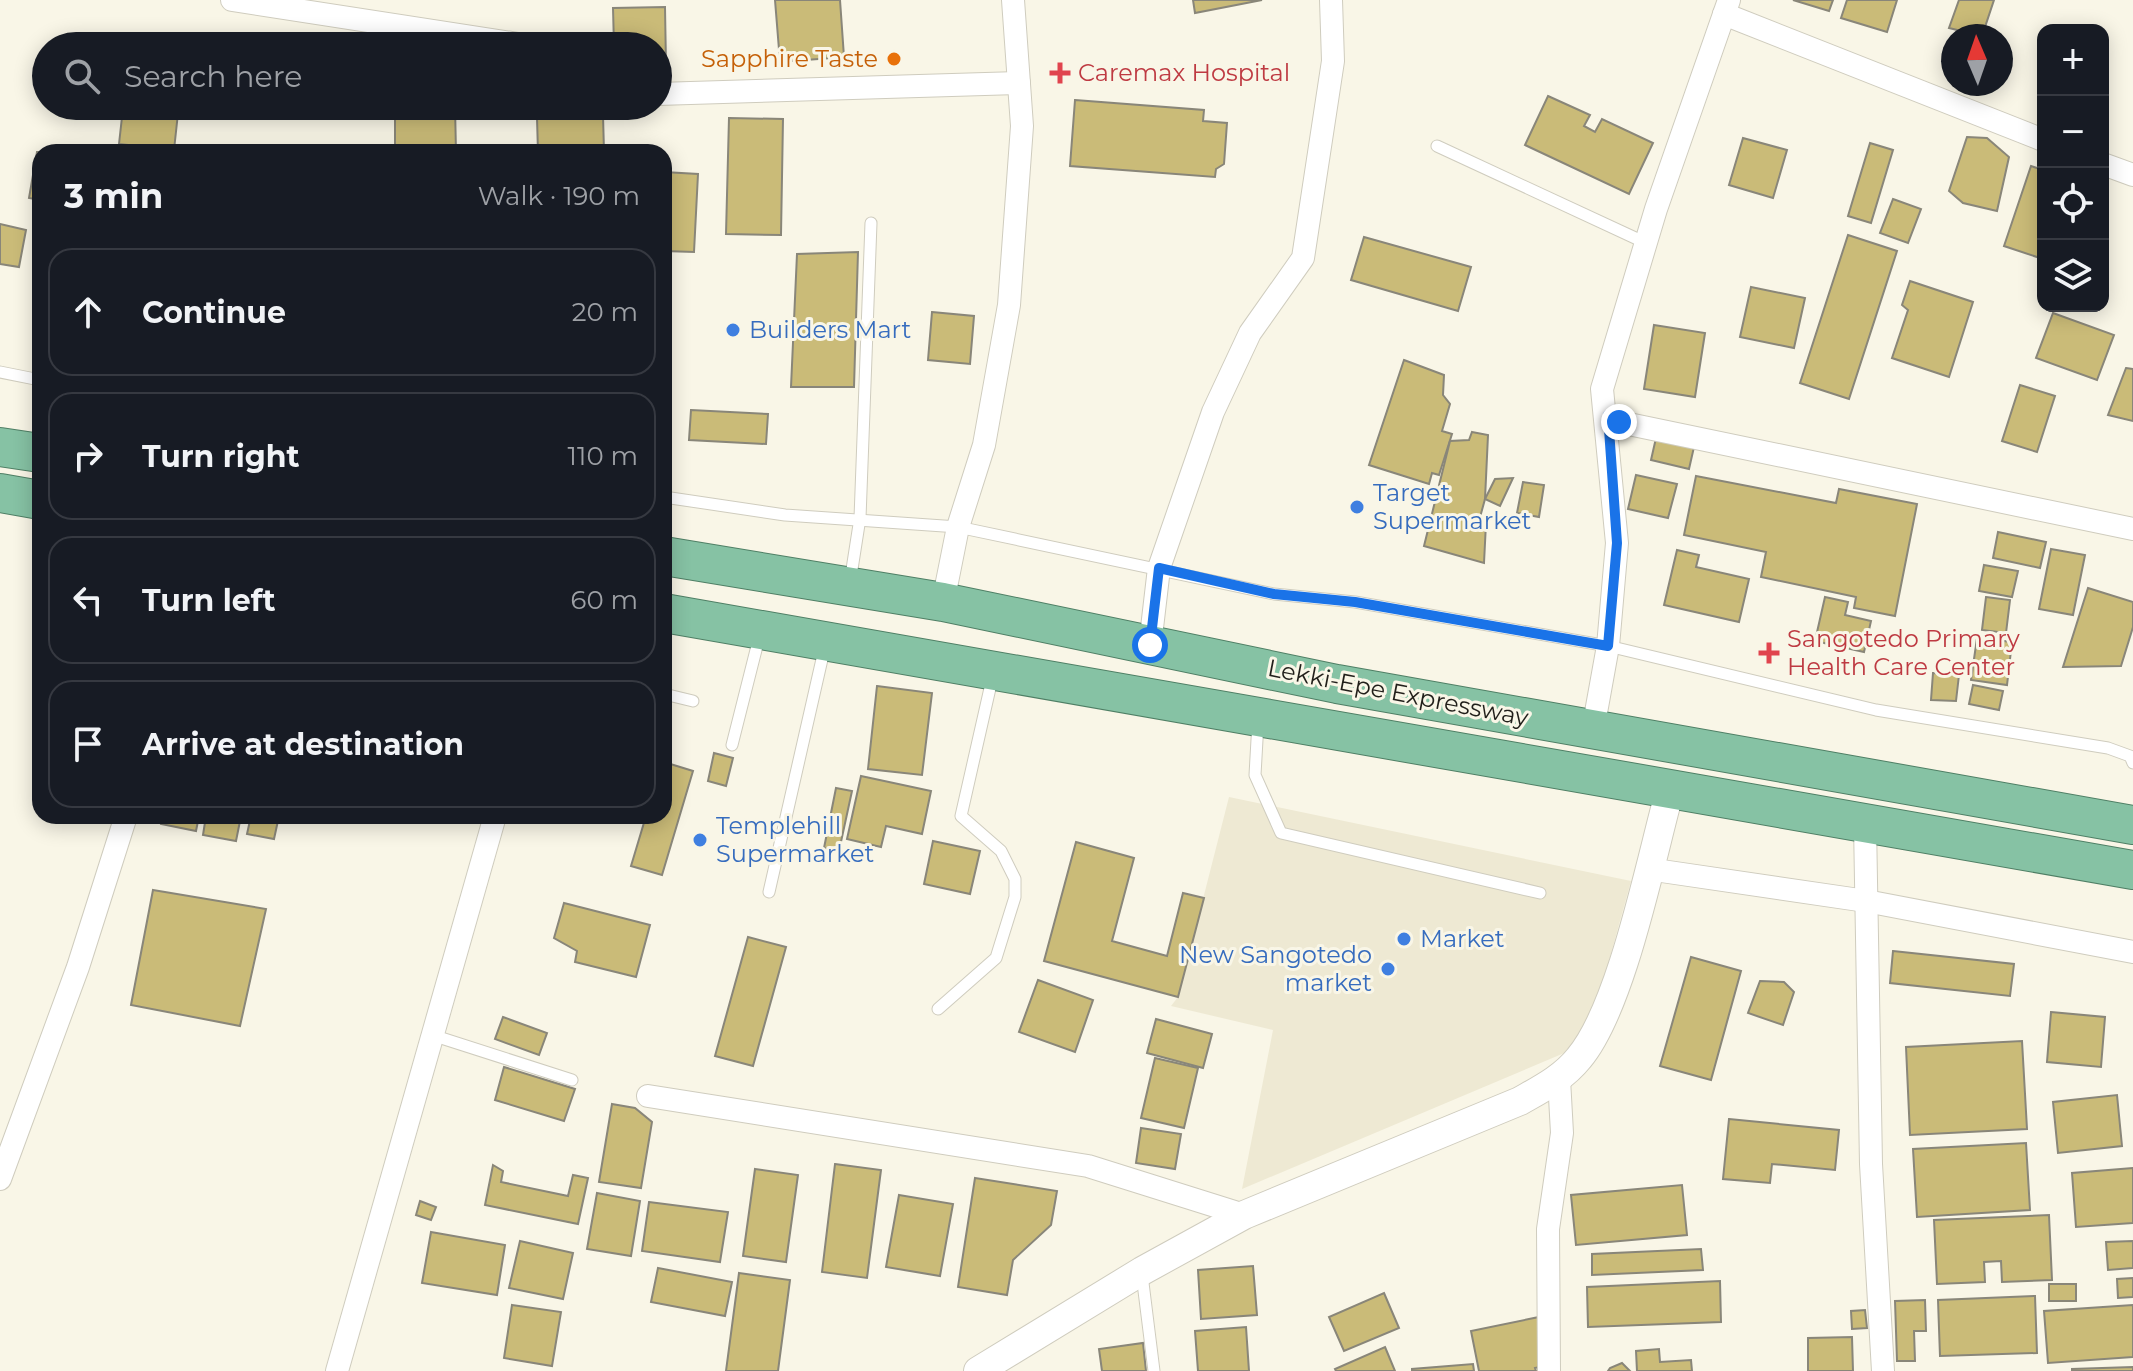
<!DOCTYPE html>
<html lang="en">
<head>
<meta charset="utf-8">
<style>
	body { margin:0; font-family:Montserrat,sans-serif; background:#242831; color:#f1f3f6 }
	.controls { position:absolute; right:24px; top:24px; display:grid; overflow:hidden; border-radius:16px; box-shadow:0 4px 20px #0003 }
	.controls button { width:72px; height:72px; display:grid; place-items:center; padding:0; border:0; border-bottom:2px solid #363941; background:#171b24; color:#f1f3f6; font:40px sans-serif }
	.compass { position:absolute; left:1941px; top:24px; width:72px; height:72px; border-radius:50%; background:#171b24; box-shadow:0 4px 20px #0003; rotate:358deg }
	.stop { position:absolute; width:24px; height:24px; margin:-18px; border:6px solid #1a73e8; border-radius:50%; background:#fff }
	.stop.end { background:#1a73e8; border-color:#fff; box-shadow:0 2px 8px #0008 }
	.list { margin:0; padding:0; list-style:none }
	h2 { display:flex; justify-content:space-between; align-items:center; height:104px; margin:0; padding:0 32px; font-size:34px }
	h2 small { font-size:26px; font-weight:400; color:#9ea1a6 }
	.list li { display:grid; grid-template-columns:52px 1fr auto; gap:24px; align-items:center; box-sizing:border-box; height:128px; margin:0 16px 16px; padding:0 16px; border:2px solid #363941; border-radius:24px }
	.list b { display:block; font-size:30px; white-space:nowrap }
	.list em { font-size:26px; font-style:normal; color:#9ea1a6 }
	.icon { flex:none; width:44px; height:44px; fill:none; stroke:currentColor; stroke-width:2; stroke-linecap:round; stroke-linejoin:round }
	.map { position:relative; flex:none; width:2133px; height:1371px; overflow:hidden }
	.search { position:absolute; background:#171b24; box-shadow:0 4px 20px #0003; left:32px; top:32px; width:640px; height:88px; display:flex; align-items:center; gap:20px; box-sizing:border-box; padding:0 28px; border-radius:44px; color:#9ea1a6; font-size:30px }
	.panel { position:absolute; background:#171b24; box-shadow:0 4px 20px #0003; left:32px; top:144px; width:640px; height:680px; border-radius:24px }
	.map>svg:first-child { display:block }
	.built { fill:#eee9d3 }
	.building { fill:#cabb78; stroke:#898679; stroke-width:2 }
	.lines { fill:none; stroke-linecap:round; stroke-linejoin:round }
	.service-casing { stroke:#cfccbe; stroke-width:13 }
	.minor-casing { stroke:#cfccbe; stroke-width:24 }
	.tertiary-casing { stroke:#cfccbe; stroke-width:30 }
	.trunk-casing { stroke:#4f7f65; stroke-width:40 }
	.service { stroke:#fff; stroke-width:11 }
	.minor { stroke:#fff; stroke-width:22 }
	.tertiary { stroke:#fff; stroke-width:28 }
	.trunk { stroke:#86c2a4; stroke-width:38 }
	.route { stroke:#1a73e8; stroke-width:10 }
	.food-dot { fill:#e8710a; stroke:#f9f6e7; stroke-width:3 }
	.health-dot { fill:#e0444e; stroke:#f9f6e7; stroke-width:3 }
	.shop-dot { fill:#3f7fe0; stroke:#f9f6e7; stroke-width:3 }
	.labels { text-anchor:middle; stroke-width:6; stroke-linejoin:round; paint-order:stroke }
	.food-label { font-size:24px; fill:#c56008; stroke:#f9f6e7; text-anchor:end }
	.health-label { font-size:24px; fill:#be3a42; stroke:#f9f6e7; text-anchor:start }
	.shop-label { font-size:24px; fill:#366cbe; stroke:#f9f6e7; text-anchor:start }
	.street-label { font-size:24px; fill:#211f1a; stroke:#f9f6e7 }
</style>
</head>
<body>
<div class="map">
<svg width="2133" height="1371" viewBox="0 0 2133 1371">
	<rect width="100%" height="100%" fill="#f9f6e7"/>
	<polygon class="built" points="1229,797 1631,881 1599,997 1569,1051 1242,1189 1273,1030 1171,1006 1178,997"/>
	<g class="building">
		<polygon points="775,0 840,0 844,57 780,62"/>
		<polygon points="1193,0 1262,0 1195,13"/>
		<polygon points="1793,0 1833,0 1829,11"/>
		<polygon points="1847,0 1897,0 1887,32 1841,18"/>
		<polygon points="1959,0 1994,0 1982,36 1949,28"/>
		<polygon points="665,7 666,66 658,66 658,46 614,46 613,8"/>
		<polygon points="1548,96 1590,115 1584,126 1595,132 1602,119 1653,143 1629,194 1525,145"/>
		<polygon points="1075,100 1204,110 1203,121 1227,123 1224,164 1216,169 1215,177 1070,166"/>
		<polygon points="395,106 455,106 456,152 395,152"/>
		<polygon points="123,108 178,113 174,150 119,144"/>
		<polygon points="603,115 604,152 538,152 537,118"/>
		<polygon points="729,118 783,119 781,235 726,234"/>
		<polygon points="1967,137 1987,138 2009,157 1997,211 1963,203 1949,191"/>
		<polygon points="1743,138 1787,150 1773,198 1729,185"/>
		<polygon points="1870,143 1893,150 1871,223 1848,216"/>
		<polygon points="37,152 40,152 40,200 29,198"/>
		<polygon points="2031,166 2043,170 2043,259 2004,246"/>
		<polygon points="664,172 698,174 694,252 664,251"/>
		<polygon points="1893,199 1921,209 1908,243 1880,233"/>
		<polygon points="0,224 26,230 19,267 0,264"/>
		<polygon points="1848,235 1897,251 1849,399 1800,383"/>
		<polygon points="1364,237 1471,267 1458,311 1351,280"/>
		<polygon points="36,247 40,247 40,291 34,291"/>
		<polygon points="858,252 854,387 791,387 797,254"/>
		<polygon points="1910,281 1973,302 1949,377 1892,358 1908,310 1902,305"/>
		<polygon points="1751,287 1805,298 1794,348 1740,337"/>
		<polygon points="932,312 974,316 970,364 928,360"/>
		<polygon points="2053,313 2114,335 2097,380 2036,358"/>
		<polygon points="1654,325 1705,333 1695,397 1644,389"/>
		<polygon points="1404,360 1444,375 1443,395 1450,404 1442,431 1452,434 1439,475 1432,473 1429,484 1369,465"/>
		<polygon points="2126,368 2133,369 2133,421 2108,415"/>
		<polygon points="2020,385 2055,396 2037,452 2002,441"/>
		<polygon points="691,410 768,414 766,444 689,440"/>
		<polygon points="1472,432 1488,435 1485,499 1479,521 1486,523 1484,563 1424,546 1450,441 1469,440"/>
		<polygon points="1656,438 1694,447 1689,469 1651,460"/>
		<polygon points="1636,475 1677,484 1668,518 1628,509"/>
		<polygon points="1696,476 1836,503 1839,489 1917,504 1895,616 1854,608 1856,597 1761,577 1766,552 1684,535"/>
		<polygon points="1513,478 1500,506 1485,499 1495,479"/>
		<polygon points="1523,482 1544,485 1539,517 1517,513"/>
		<polygon points="1998,532 2046,542 2040,568 1993,558"/>
		<polygon points="2051,549 2085,555 2073,615 2039,609"/>
		<polygon points="1677,550 1699,555 1696,567 1749,579 1739,622 1664,605"/>
		<polygon points="1984,565 2018,571 2012,597 1979,591"/>
		<polygon points="2088,588 2133,602 2133,627 2121,666 2063,667"/>
		<polygon points="1825,597 1848,602 1845,615 1871,621 1864,652 1815,641"/>
		<polygon points="1986,597 2010,600 2006,633 1982,630"/>
		<polygon points="1977,638 2012,642 2007,685 1971,680"/>
		<polygon points="1933,673 1959,675 1956,701 1931,700"/>
		<polygon points="1973,685 2003,691 1999,710 1969,704"/>
		<polygon points="877,686 932,693 922,775 868,769"/>
		<polygon points="714,753 733,758 726,786 708,781"/>
		<polygon points="664,762 693,771 662,875 631,866 646,816 664,816"/>
		<polygon points="861,776 931,791 922,834 886,826 881,847 847,839"/>
		<polygon points="836,788 852,791 839,851 824,848"/>
		<polygon points="162,816 199,816 196,831 161,824"/>
		<polygon points="206,816 241,816 236,841 203,835"/>
		<polygon points="251,816 279,816 274,839 247,834"/>
		<polygon points="933,841 980,851 970,894 924,884"/>
		<polygon points="1076,842 1134,858 1112,941 1167,956 1183,893 1204,898 1178,997 1044,961"/>
		<polygon points="153,890 266,909 240,1026 131,1005"/>
		<polygon points="564,903 650,925 636,977 575,962 577,951 554,938"/>
		<polygon points="748,937 786,947 753,1066 715,1056"/>
		<polygon points="1893,951 2014,964 2010,996 1890,983"/>
		<polygon points="1691,957 1741,971 1711,1080 1660,1066"/>
		<polygon points="1038,980 1093,1000 1075,1052 1019,1032"/>
		<polygon points="1760,981 1784,982 1794,992 1783,1025 1748,1013"/>
		<polygon points="2051,1012 2105,1017 2101,1067 2047,1062"/>
		<polygon points="503,1017 547,1033 539,1055 495,1039"/>
		<polygon points="1156,1019 1212,1034 1203,1068 1147,1053"/>
		<polygon points="2022,1041 2027,1129 1910,1135 1906,1047"/>
		<polygon points="1155,1058 1198,1068 1184,1128 1141,1118"/>
		<polygon points="504,1067 575,1089 564,1121 495,1100"/>
		<polygon points="2117,1095 2122,1146 2058,1153 2053,1102"/>
		<polygon points="612,1104 635,1108 652,1122 641,1188 599,1182"/>
		<polygon points="1729,1119 1839,1130 1835,1170 1772,1164 1770,1183 1723,1179"/>
		<polygon points="1141,1128 1181,1134 1175,1169 1136,1163"/>
		<polygon points="2026,1143 2030,1210 1917,1217 1913,1149"/>
		<polygon points="835,1164 881,1170 867,1278 822,1272"/>
		<polygon points="493,1165 503,1171 501,1182 568,1196 573,1175 588,1178 578,1224 485,1205"/>
		<polygon points="2133,1168 2133,1223 2076,1227 2072,1173"/>
		<polygon points="755,1169 798,1175 786,1262 743,1256"/>
		<polygon points="975,1178 1057,1191 1051,1225 1013,1260 1007,1295 958,1287"/>
		<polygon points="1682,1185 1687,1235 1576,1245 1571,1195"/>
		<polygon points="597,1193 640,1201 631,1256 587,1249"/>
		<polygon points="899,1195 953,1204 940,1276 886,1267"/>
		<polygon points="420,1201 436,1207 431,1220 416,1215"/>
		<polygon points="649,1202 728,1212 720,1262 642,1251"/>
		<polygon points="2049,1215 2052,1280 2002,1282 2001,1261 1984,1262 1985,1282 1937,1284 1934,1220"/>
		<polygon points="431,1232 505,1245 497,1295 422,1283"/>
		<polygon points="520,1241 573,1253 563,1299 509,1288"/>
		<polygon points="2133,1241 2133,1268 2108,1270 2106,1242"/>
		<polygon points="1701,1249 1703,1270 1592,1275 1592,1254"/>
		<polygon points="1253,1266 1257,1315 1201,1319 1198,1270"/>
		<polygon points="658,1268 732,1282 725,1316 651,1302"/>
		<polygon points="739,1273 790,1280 778,1371 726,1371"/>
		<polygon points="2133,1278 2133,1297 2118,1298 2117,1279"/>
		<polygon points="1720,1281 1721,1322 1588,1327 1587,1287"/>
		<rect x="2049" y="1284" width="27" height="17"/>
		<polygon points="1384,1293 1399,1328 1344,1351 1329,1317"/>
		<polygon points="2035,1296 2037,1353 1940,1356 1938,1300"/>
		<polygon points="1925,1300 1926,1331 1914,1331 1915,1361 1897,1361 1895,1301"/>
		<polygon points="512,1305 561,1312 552,1366 504,1358"/>
		<polygon points="2133,1305 2133,1357 2048,1363 2044,1311"/>
		<polygon points="1865,1310 1867,1328 1852,1329 1851,1311"/>
		<polygon points="1539,1317 1549,1365 1535,1368 1536,1371 1479,1371 1471,1331"/>
		<polygon points="1246,1327 1249,1371 1198,1371 1195,1331"/>
		<polygon points="1852,1337 1853,1371 1808,1371 1808,1338"/>
		<polygon points="1143,1343 1146,1371 1102,1371 1099,1349"/>
		<polygon points="1385,1347 1395,1371 1336,1371 1335,1369"/>
		<polygon points="1659,1349 1660,1362 1691,1360 1692,1371 1637,1371 1636,1351"/>
		<polygon points="1622,1363 1630,1371 1608,1371 1610,1368"/>
		<polygon points="1473,1364 1474,1371 1412,1371 1412,1369"/>
		<polygon points="2133,1367 2133,1371 2072,1371 2072,1369"/>
	</g>
	<g class="lines">
		<defs>
			<g id="service">
				<polyline points="1437,146 1646,243"/>
				<polyline points="0,372 40,380"/>
				<polyline points="664,497 785,515 958,527 1274,594 1355,602 1608,646 1876,710 2108,748 2130,756 2133,763"/>
				<polyline points="850,582 860,518 871,223"/>
				<polyline points="664,694 693,701"/>
				<polyline points="1258,722 1255,775 1281,833 1540,893"/>
				<polyline points="732,745 760,634"/>
				<polyline points="769,892 825,646"/>
				<polyline points="938,1009 996,958 1015,897 1015,879 1001,851 961,816 993,675"/>
				<polyline points="435,1036 572,1080"/>
				<polyline points="1142,1275 1154,1371"/>
			</g>
			<g id="minor">
				<polyline points="232,0 531,46"/>
				<polyline points="1724,14 2043,140"/>
				<polyline points="658,94 1019,83"/>
				<polyline points="2103,164 2133,175"/>
				<polyline points="1608,415 1619,422 2133,529"/>
				<polyline points="943,602 958,527 984,445 1009,305 1022,126 1013,0"/>
				<polyline points="1150,645 1159,568 1213,412 1250,333 1303,258 1333,61 1331,0"/>
				<polyline points="1593,729 1608,646 1617,543 1602,389 1656,209 1729,0"/>
				<polyline points="1865,824 1871,1164 1883,1371"/>
				<polyline points="1648,869 1866,901 2133,952"/>
				<polyline points="648,1096 1088,1166 1244,1215"/>
				<polyline points="0,1179 78,967 126,816"/>
				<polyline points="337,1371 495,816"/>
				<polyline points="1549,1371 1548,1229 1562,1133 1559,1079"/>
			</g>
			<path id="tertiary" d="M978 1371 1142 1271 1244 1215 1520 1101C1541 1089 1563 1078 1579 1058 1622 1007 1651 858 1670 790"/>
			<g id="trunk">
				<polyline points="0,447 40,453"/>
				<polyline points="0,493 40,500"/>
				<polyline points="664,556 943,602 1337,684 2133,825"/>
				<polyline points="664,613 2133,870"/>
			</g>
		</defs>
		<use href="#service" class="service-casing"/>
		<use href="#minor" class="minor-casing"/>
		<use href="#tertiary" class="tertiary-casing"/>
		<use href="#trunk" class="trunk-casing"/>
		<use href="#service" class="service"/>
		<use href="#minor" class="minor"/>
		<use href="#tertiary" class="tertiary"/>
		<use href="#trunk" class="trunk"/>
	</g>
	<g class="lines">
		<polyline class="route" points="1150,645 1159,568 1274,594 1355,602 1608,646 1617,543 1608,415 1619,422"/>
	</g>
	<circle class="food-dot" cx="894" cy="59" r="8"/>
	<g class="health-dot">
		<path d="M1056 61h8v8h8v8h-8v8h-8v-8h-8v-8h8z"/>
		<path d="M1765 641h8v8h8v8h-8v8h-8v-8h-8v-8h8z"/>
	</g>
	<g class="shop-dot">
		<circle cx="733" cy="330" r="8"/>
		<circle cx="1357" cy="507" r="8"/>
		<circle cx="700" cy="840" r="8"/>
		<circle cx="1404" cy="939" r="8"/>
		<circle cx="1388" cy="969" r="8"/>
	</g>
	<g class="labels">
		<g class="food-label">
			<text x="878" y="67">Sapphire Taste</text>
		</g>
		<g class="health-label">
			<text x="1078" y="81">Caremax Hospital</text>
			<text x="1787" y="647">Sangotedo Primary<tspan x="1787" dy="28">Health Care Center</tspan></text>
		</g>
		<g class="shop-label">
			<text x="749" y="338">Builders Mart</text>
			<text x="1373" y="501">Target<tspan x="1373" dy="28">Supermarket</tspan></text>
			<text x="716" y="834">Templehill<tspan x="716" dy="28">Supermarket</tspan></text>
			<text x="1420" y="947">Market</text>
			<text x="1372" y="963" text-anchor="end">New Sangotedo<tspan x="1372" dy="28">market</tspan></text>
		</g>
		<g class="street-label">
			<text transform="translate(1398 693) rotate(11)" y="8">Lekki-Epe Expressway</text>
		</g>
	</g>
</svg>
<div class="controls">
<button>+</button>
<button>−</button>
<button><svg class="icon" aria-label="locate" viewBox="0 0 24 24"><circle cx="12" cy="12" r="6"/><path d="M12 2v4M12 18v4M2 12h4M18 12h4"/></svg></button>
<button><svg class="icon" aria-label="layers" viewBox="0 0 24 24"><path d="M12 4l9 5-9 5-9-5zM3 14l9 5 9-5"/></svg></button>
</div>
<svg class="compass" viewBox="-18 -18 36 36"><path d="M0-13l5 13h-10z" fill="#e53935"/><path d="M0 13l5-13h-10z" fill="#9ea1a6"/></svg>
<div class="stop" style="left:1150px;top:645px"></div>
<div class="stop end" style="left:1619px;top:422px"></div>
<div class="search"><svg class="icon" aria-label="search" viewBox="0 0 24 24"><circle cx="10" cy="10" r="6"/><path d="M15 15l6 6"/></svg>Search here</div>
<section class="panel">
<h2>3 min<small>Walk · 190 m</small></h2>
<ul class="list">
<li><svg class="icon" aria-label="ahead" viewBox="0 0 24 24"><path d="M12 20V5M6 11l6-6 6 6"/></svg><div><b>Continue</b></div><em>20 m</em></li>
<li><svg class="icon" aria-label="right" viewBox="0 0 24 24"><path d="M7 20v-9h11M14 6l5 5-5 5"/></svg><div><b>Turn right</b></div><em>110 m</em></li>
<li><svg class="icon" aria-label="left" viewBox="0 0 24 24"><path d="M17 20v-9H6M10 6l-5 5 5 5"/></svg><div><b>Turn left</b></div><em>60 m</em></li>
<li><svg class="icon" aria-label="arrive" viewBox="0 0 24 24"><path d="M6 21V4h12l-3 4 3 4H6"/></svg><div><b>Arrive at destination</b></div></li>
</ul>
</section>
</div>
</body>
</html>
